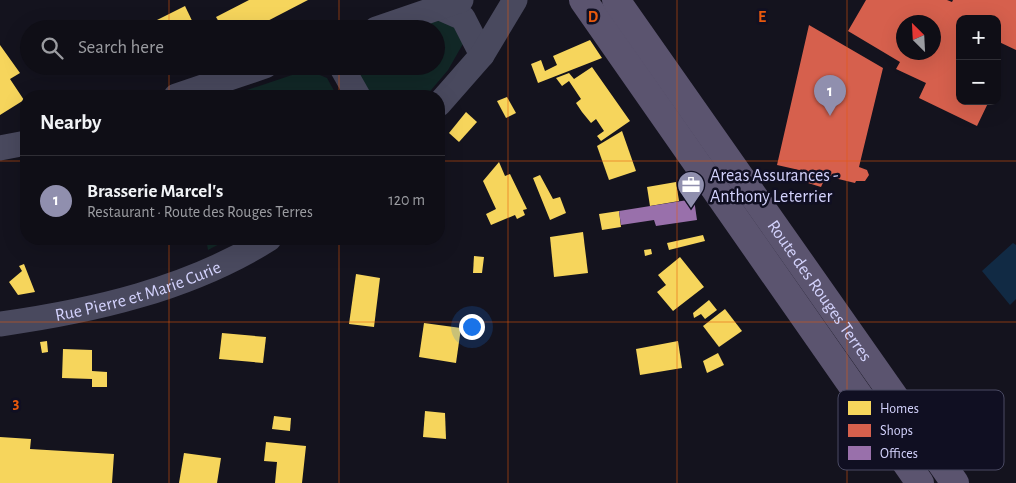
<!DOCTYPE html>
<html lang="en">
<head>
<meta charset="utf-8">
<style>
	body { margin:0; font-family:"Alegreya Sans",sans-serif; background:#18171f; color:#f1f3f6 }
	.controls { position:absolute; right:15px; top:15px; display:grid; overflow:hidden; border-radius:10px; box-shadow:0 5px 20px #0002 }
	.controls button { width:45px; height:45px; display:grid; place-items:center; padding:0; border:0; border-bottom:1px solid #2f2e35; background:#0f0e16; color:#f1f3f6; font:25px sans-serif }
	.compass { position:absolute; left:896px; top:15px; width:45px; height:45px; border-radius:50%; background:#0f0e16; box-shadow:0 5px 20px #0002; rotate:336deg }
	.you { position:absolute; left:471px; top:326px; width:18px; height:18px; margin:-12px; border:4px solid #fff; border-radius:50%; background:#1a73e8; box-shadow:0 0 0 8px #1a73e833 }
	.badge { display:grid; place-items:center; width:32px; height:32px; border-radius:50%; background:#908fae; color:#fff; font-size:16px; font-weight:700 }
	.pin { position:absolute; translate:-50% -41px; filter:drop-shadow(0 1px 2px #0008) }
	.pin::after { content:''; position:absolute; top:26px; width:18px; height:15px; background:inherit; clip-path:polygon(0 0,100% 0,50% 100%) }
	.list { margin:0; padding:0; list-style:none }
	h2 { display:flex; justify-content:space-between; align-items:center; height:65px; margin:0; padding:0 20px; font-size:21px }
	h2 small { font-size:16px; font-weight:400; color:#9b9ca1 }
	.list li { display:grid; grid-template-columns:32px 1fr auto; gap:15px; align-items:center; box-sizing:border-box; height:90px; padding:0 20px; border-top:1px solid #2f2e35 }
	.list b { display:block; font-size:19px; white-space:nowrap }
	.list p { margin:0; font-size:16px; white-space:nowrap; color:#9b9ca1 }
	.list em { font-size:16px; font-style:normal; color:#9b9ca1 }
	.icon { flex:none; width:28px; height:28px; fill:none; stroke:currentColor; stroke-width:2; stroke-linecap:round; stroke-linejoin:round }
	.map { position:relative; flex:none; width:1016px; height:483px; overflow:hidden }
	.search { position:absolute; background:#0f0e16; box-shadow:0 5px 20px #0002; left:20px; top:20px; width:425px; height:55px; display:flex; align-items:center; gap:12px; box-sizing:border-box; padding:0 18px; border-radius:28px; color:#9b9ca1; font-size:19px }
	.panel { position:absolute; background:#0f0e16; box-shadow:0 5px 20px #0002; left:20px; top:90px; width:425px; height:155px; border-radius:20px }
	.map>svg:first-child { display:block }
	.green { fill:#122827 }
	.water { fill:#112a44 }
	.homes { fill:#f6d55c }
	.shops { fill:#d6604d; fill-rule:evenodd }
	.offices { fill:#9970ab }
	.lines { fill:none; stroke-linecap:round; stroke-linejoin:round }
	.street { stroke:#49495e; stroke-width:25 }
	.primary { stroke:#5b546f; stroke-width:28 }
	.grid { fill:none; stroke:#e8590c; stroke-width:1; stroke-opacity:0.55 }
	.labels { text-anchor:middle; stroke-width:5; stroke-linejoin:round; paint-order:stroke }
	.poi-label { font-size:18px; fill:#d3d2fc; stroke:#100f22; text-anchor:start }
	.street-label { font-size:18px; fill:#d3d2fc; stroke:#100f22 }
	.key { fill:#100f22; stroke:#4a4a63; stroke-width:1 }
	.key-label { font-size:14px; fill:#d3d2fc }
	.grid-label { font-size:16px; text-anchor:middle; font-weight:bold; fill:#e8590c; stroke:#100f22; stroke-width:5; stroke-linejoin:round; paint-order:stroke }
</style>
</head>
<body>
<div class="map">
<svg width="1016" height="483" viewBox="0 0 1016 483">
	<rect width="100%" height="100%" fill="#14131e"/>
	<g class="green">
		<polygon points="441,20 452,23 464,42 448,70 426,96 368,96 361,79 359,66 436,66 436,29 405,29"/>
		<polygon points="310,71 327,78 337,96 229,96 298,73"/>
		<polygon points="206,239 229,239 208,250"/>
	</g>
	<polygon class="water" points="1013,243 1016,245 1016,299 1010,305 982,271"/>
	<g class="homes">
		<polygon points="249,0 308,0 252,29 223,29 216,17"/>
		<polygon points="185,6 196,29 139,29"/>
		<polygon points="590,40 602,58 538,83 531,64 541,60 545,71 557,65 553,56"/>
		<polygon points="0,45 20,73 10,79 24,100 0,115"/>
		<polygon points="104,66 122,66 108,74"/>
		<polygon points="592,67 630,121 601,141 597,136 604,131 596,119 591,123 582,112 576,103 581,99 569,81 562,86 556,78 569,73 574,79"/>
		<polygon points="507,97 516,113 506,118 497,101"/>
		<polygon points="466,112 477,122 459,142 449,133"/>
		<polygon points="622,131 636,171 609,180 597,146"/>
		<polygon points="499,162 505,176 510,174 527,209 523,210 525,215 517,219 515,215 491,225 486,214 496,209 483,181"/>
		<polygon points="540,175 553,199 560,197 566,213 550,220 533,178"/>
		<polygon points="676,182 679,201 650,206 647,187"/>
		<polygon points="619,211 621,227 602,230 599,214"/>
		<polygon points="583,232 588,273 554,277 550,237"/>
		<polygon points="703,235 705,241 669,250 667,243"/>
		<polygon points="651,249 652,254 645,256 644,250"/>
		<polygon points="474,256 484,257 482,273 473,273"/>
		<polygon points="680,257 704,287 673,311 657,292 666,285 658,275"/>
		<polygon points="24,264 35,292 18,295 9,282 22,271 19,266"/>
		<polygon points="356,274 380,278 374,327 349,324"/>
		<polygon points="709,300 717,310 705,319 701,314 694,318 693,313"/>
		<polygon points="725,309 742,331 719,347 703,326"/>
		<polygon points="424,323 461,328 456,363 419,357"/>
		<polygon points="222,333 266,337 263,363 219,359"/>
		<polygon points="47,341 48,352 42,353 40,342"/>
		<polygon points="678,341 682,368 640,375 636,349"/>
		<polygon points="63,349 92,350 92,371 107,372 107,387 92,387 92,379 62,378"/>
		<polygon points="718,353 724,365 707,373 703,361"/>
		<polygon points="425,411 445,413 446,439 423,437"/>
		<polygon points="274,416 291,418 290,431 272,429"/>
		<polygon points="0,437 31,439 30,449 114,454 112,483 0,483"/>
		<polygon points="266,442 306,446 302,483 275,483 277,462 264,461"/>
		<polygon points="184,453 221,458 217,483 179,483"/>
	</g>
	<g class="shops">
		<path d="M866 0H947L952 2 953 0H1016V50L997 41V19H960V101H989L977 126 919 98 926 83 896 69 900 62 848 31ZM904 22H934V52H904Z"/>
		<polygon points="809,25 883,68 859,167 867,170 869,175 865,181 856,181 855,183 826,176 821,187 808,183 806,180 808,172 777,165"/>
	</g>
	<polygon class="offices" points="694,199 697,220 656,226 654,220 621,225 619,211"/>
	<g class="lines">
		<g class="street">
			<polyline points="438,7 463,18 482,55"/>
			<polyline points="376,29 461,0"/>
			<polyline points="341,66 358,96"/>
			<polyline points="176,96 265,66"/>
			<polyline points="439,104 482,55 515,0"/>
			<polyline points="0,148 26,143"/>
			<path id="s1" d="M0 324C93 311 189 289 269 239"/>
		</g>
		<g class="primary">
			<polyline points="583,0 920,483"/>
			<path id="s2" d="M616 0 955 483"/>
		</g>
	</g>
	<path class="grid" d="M169 0V29M339 0V29M508 0V483M677 0V483M847 0V483M169 66V96M339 66V96M0 161H26M439 161H1016M169 239V483M339 239V483M0 322H1016"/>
	<defs>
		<symbol id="office-pin" viewBox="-11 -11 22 30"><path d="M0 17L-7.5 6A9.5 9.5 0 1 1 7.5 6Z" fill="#908fae" stroke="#100f22"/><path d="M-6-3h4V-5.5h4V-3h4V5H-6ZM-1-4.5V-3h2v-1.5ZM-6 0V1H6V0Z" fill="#fff"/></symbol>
	</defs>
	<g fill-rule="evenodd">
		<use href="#office-pin" x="675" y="169" width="32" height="43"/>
	</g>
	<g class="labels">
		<g class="poi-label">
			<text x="710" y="181">Areas Assurances -<tspan x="710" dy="21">Anthony Leterrier</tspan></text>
		</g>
		<g class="street-label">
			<text dy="6" stroke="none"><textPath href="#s1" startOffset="142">Rue Pierre et Marie Curie</textPath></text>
			<text dy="6" stroke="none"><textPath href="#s2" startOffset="355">Route des Rouges Terres</textPath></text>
		</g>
	</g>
	<rect x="838" y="390" width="166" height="80" rx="8" class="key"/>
	<rect x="848" y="401" width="23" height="14" fill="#f6d55c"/>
	<rect x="848" y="424" width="23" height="13" fill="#d6604d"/>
	<rect x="848" y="446" width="23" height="14" fill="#9970ab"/>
	<g class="key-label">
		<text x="880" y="413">Homes</text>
		<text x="880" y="435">Shops</text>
		<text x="880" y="458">Offices</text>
	</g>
	<g class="grid-label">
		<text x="593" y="22">D</text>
		<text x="762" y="22">E</text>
		<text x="16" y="408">3</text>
	</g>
</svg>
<div class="controls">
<button>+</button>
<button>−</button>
</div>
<svg class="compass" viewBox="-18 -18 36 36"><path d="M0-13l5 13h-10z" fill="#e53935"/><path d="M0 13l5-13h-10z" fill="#9b9ca1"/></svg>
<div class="you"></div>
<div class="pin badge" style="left:830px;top:116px">1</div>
<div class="search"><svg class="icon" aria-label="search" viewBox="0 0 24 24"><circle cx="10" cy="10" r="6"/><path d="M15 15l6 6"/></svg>Search here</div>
<section class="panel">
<h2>Nearby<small></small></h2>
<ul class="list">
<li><span class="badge">1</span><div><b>Brasserie Marcel's</b><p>Restaurant · Route des Rouges Terres</p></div><em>120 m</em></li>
</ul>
</section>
</div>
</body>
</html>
